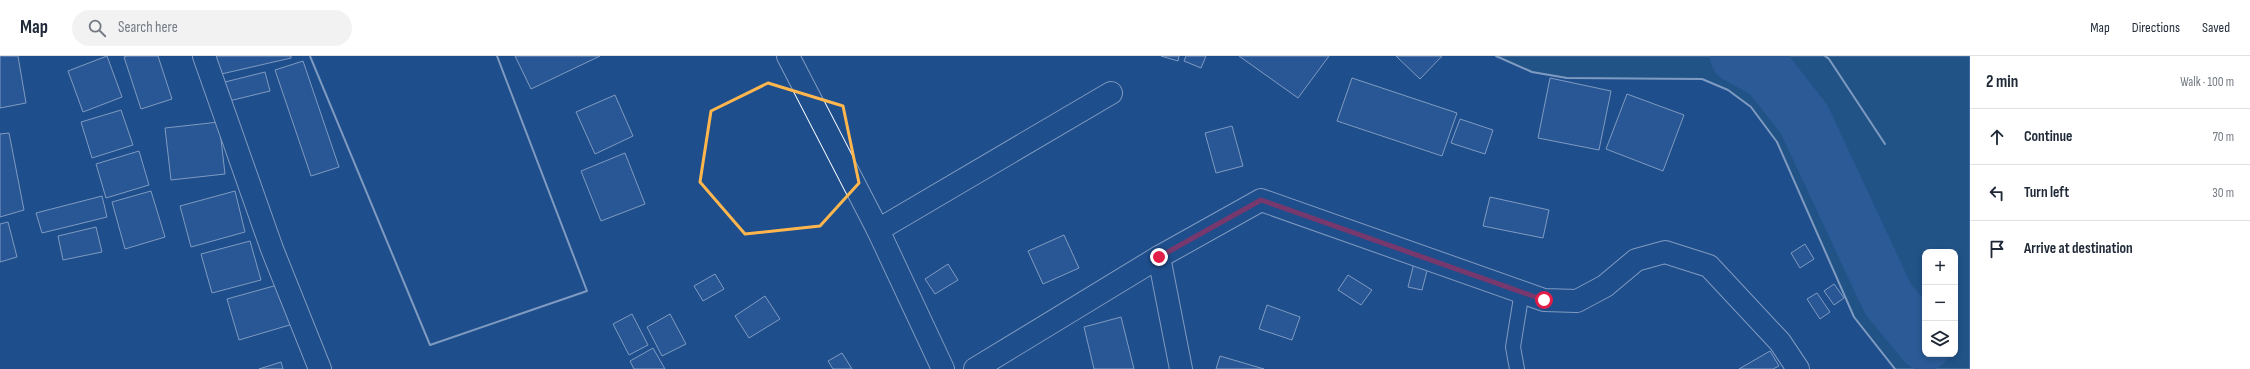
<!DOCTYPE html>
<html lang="en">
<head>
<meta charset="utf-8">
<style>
	body { margin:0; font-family:"Sofia Sans Condensed",sans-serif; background:#f2f2f3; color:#1f2937 }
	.controls { position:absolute; right:12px; bottom:12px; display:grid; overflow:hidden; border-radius:8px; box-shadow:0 2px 6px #0003 }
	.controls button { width:36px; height:36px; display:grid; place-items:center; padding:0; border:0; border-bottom:1px solid #e0e1e3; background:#fff; color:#1f2937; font:20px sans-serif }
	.stop { position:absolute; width:12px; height:12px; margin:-9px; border:3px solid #e11d48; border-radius:50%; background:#fff }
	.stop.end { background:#e11d48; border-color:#fff; box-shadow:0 1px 4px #0008 }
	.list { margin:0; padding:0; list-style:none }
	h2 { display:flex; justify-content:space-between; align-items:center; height:52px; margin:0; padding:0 16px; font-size:17px }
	h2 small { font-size:13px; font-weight:400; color:#747a83 }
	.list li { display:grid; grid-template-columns:26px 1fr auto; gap:12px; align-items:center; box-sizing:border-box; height:56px; padding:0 16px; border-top:1px solid #e0e1e3 }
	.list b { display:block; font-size:15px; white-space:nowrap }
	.list em { font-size:13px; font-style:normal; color:#747a83 }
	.icon { flex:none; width:22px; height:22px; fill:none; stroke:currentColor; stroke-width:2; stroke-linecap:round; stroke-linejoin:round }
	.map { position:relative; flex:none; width:1970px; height:313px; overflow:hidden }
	header { display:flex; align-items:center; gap:24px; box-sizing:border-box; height:56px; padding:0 20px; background:#fff; border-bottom:1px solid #e0e1e3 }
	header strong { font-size:19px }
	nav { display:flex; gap:22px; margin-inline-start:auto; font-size:14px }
	.search { width:280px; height:36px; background:#f2f2f3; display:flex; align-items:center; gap:10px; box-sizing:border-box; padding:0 14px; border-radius:22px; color:#747a83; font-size:15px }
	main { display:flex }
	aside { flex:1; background:#fff }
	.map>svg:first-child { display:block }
	.green { fill:#245a82; stroke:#a8bbd7; fill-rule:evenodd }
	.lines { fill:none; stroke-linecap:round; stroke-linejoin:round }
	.river { stroke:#3b69a3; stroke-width:54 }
	.building { fill:#3563a3; stroke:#f2f6ff }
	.service-casing { stroke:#f2f6ff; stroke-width:16 }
	.minor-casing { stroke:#f2f6ff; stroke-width:24 }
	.service { stroke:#1f4e8c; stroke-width:14 }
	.minor { stroke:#1f4e8c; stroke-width:22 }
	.wall { stroke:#f2f6ff; stroke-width:2 }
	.route { stroke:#e11d48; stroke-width:5 }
	.marked { fill:none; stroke:#ffb74d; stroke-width:3; stroke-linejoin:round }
</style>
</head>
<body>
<header>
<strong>Map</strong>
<div class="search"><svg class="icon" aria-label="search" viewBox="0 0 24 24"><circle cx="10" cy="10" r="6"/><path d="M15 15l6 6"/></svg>Search here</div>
<nav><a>Map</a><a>Directions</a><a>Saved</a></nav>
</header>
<main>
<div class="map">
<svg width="1970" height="313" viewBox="0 0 1970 313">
	<rect width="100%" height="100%" fill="#1f4e8c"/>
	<path class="green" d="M1496 0H1970V313H1895L1854 261 1777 86 1751 51 1728 34 1702 23 1567 22 1532 16ZM1925 196H1955V298H1925Z"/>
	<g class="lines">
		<polyline class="river" points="1737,0 1768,17 1804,63 1888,243 1925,288"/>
	</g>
	<g class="building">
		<polygon points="0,0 18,0 26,47 0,52"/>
		<polygon points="107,0 122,41 83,56 68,15"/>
		<polygon points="127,0 158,0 172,43 141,53 124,1"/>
		<polygon points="213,0 291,0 291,2 217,19"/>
		<polygon points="515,0 600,0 531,33"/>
		<polygon points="1161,0 1179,0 1178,5"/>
		<polygon points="1186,0 1206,0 1201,12 1184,5"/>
		<polygon points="1239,0 1329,0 1298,42"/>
		<polygon points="1396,0 1442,0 1420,23"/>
		<polygon points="303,5 339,111 311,120 275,14"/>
		<polygon points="265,16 270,35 229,45 225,26"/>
		<polygon points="1352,22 1457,57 1442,100 1337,65"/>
		<polygon points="1550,22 1611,35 1599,94 1538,82"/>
		<polygon points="1627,38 1684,59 1663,115 1606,93"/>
		<polygon points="615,39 633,80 595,98 576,56"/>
		<polygon points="121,54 133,89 92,102 81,66"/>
		<polygon points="1460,63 1493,74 1485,98 1451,87"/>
		<polygon points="219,66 225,118 171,124 165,72"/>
		<polygon points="1232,70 1243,110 1216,117 1205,77"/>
		<polygon points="9,77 24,154 0,161 0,78"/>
		<polygon points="139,95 149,129 106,142 96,108"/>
		<polygon points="625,97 645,148 601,165 581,115"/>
		<polygon points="151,135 165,181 125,193 112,146"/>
		<polygon points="235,135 245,176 191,191 180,150"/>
		<polygon points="102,140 107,161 42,177 36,157"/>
		<polygon points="1490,141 1549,154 1543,182 1483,170"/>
		<polygon points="8,166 17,201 0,206 0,168"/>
		<polygon points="96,171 102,196 63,204 58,180"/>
		<polygon points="1064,179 1079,212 1043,228 1028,195"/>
		<polygon points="250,185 261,224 212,237 201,198"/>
		<polygon points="1805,188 1814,203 1800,212 1791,197"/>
		<polygon points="1414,207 1428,211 1422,234 1408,231"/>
		<polygon points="948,208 958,224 935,238 925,223"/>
		<polygon points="715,218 724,233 703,245 694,230"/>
		<polygon points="1348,219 1372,234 1361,249 1338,234"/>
		<polygon points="281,228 293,268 239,284 227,243"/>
		<polygon points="1834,228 1844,242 1834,249 1824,235"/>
		<polygon points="1817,237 1830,256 1820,263 1807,243"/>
		<polygon points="765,240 780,263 749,282 735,260"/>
		<polygon points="1267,249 1300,261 1292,284 1259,273"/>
		<polygon points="632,258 648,289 629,299 613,268"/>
		<polygon points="670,258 686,288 662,300 647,271"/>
		<polygon points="1121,261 1134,313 1094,313 1084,271"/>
		<polygon points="653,292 665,313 634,313 630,305"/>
		<polygon points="1770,295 1779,310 1773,313 1739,313"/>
		<polygon points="842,297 852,313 833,313 828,305"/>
		<polygon points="1220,300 1264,313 1216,313"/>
		<polygon points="281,306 283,313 259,313"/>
	</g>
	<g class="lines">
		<defs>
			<polyline id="service" points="1517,313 1513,291 1522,235"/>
			<g id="minor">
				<polyline points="204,0 272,193 320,313"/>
				<polyline points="788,0 878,174 943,313"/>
				<polyline points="878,174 1111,37"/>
				<polyline points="1159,201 1181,313"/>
				<polyline points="975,313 1159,201 1261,144 1544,244 1577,245 1605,230 1636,204 1665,196 1709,210 1780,286 1798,313"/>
			</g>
		</defs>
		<use href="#service" class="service-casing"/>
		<use href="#minor" class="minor-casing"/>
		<use href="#service" class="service"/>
		<use href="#minor" class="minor"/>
		<g class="wall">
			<polyline points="310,0 430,289 587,235 497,0"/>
			<polyline points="1496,0 1532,16 1567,22 1702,23 1728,34 1751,51 1777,86 1854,261 1895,313"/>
			<polyline points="1825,0 1829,3 1885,88"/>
		</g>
	</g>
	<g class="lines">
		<polyline class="route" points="1159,201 1261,144 1544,244"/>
	</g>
	<path d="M0 0H1970V313H0ZM768 27 843 50 859 127 820 170 745 178 700 126 711 55Z" fill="#1f4e8c" fill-opacity=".55" fill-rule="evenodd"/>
	<path class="marked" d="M768 27 843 50 859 127 820 170 745 178 700 126 711 55Z"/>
</svg>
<div class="controls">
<button>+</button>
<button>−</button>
<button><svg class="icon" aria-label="layers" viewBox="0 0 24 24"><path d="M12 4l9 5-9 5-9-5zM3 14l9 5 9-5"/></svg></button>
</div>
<div class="stop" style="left:1544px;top:244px"></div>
<div class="stop end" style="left:1159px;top:201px"></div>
</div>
<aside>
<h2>2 min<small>Walk · 100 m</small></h2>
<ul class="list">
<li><svg class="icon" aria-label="ahead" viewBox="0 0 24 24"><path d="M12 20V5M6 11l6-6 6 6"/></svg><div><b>Continue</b></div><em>70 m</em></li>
<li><svg class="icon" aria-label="left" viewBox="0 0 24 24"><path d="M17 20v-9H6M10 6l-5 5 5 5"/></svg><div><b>Turn left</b></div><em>30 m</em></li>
<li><svg class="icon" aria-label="arrive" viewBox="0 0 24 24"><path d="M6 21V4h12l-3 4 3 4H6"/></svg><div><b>Arrive at destination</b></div></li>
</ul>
</aside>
</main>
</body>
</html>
